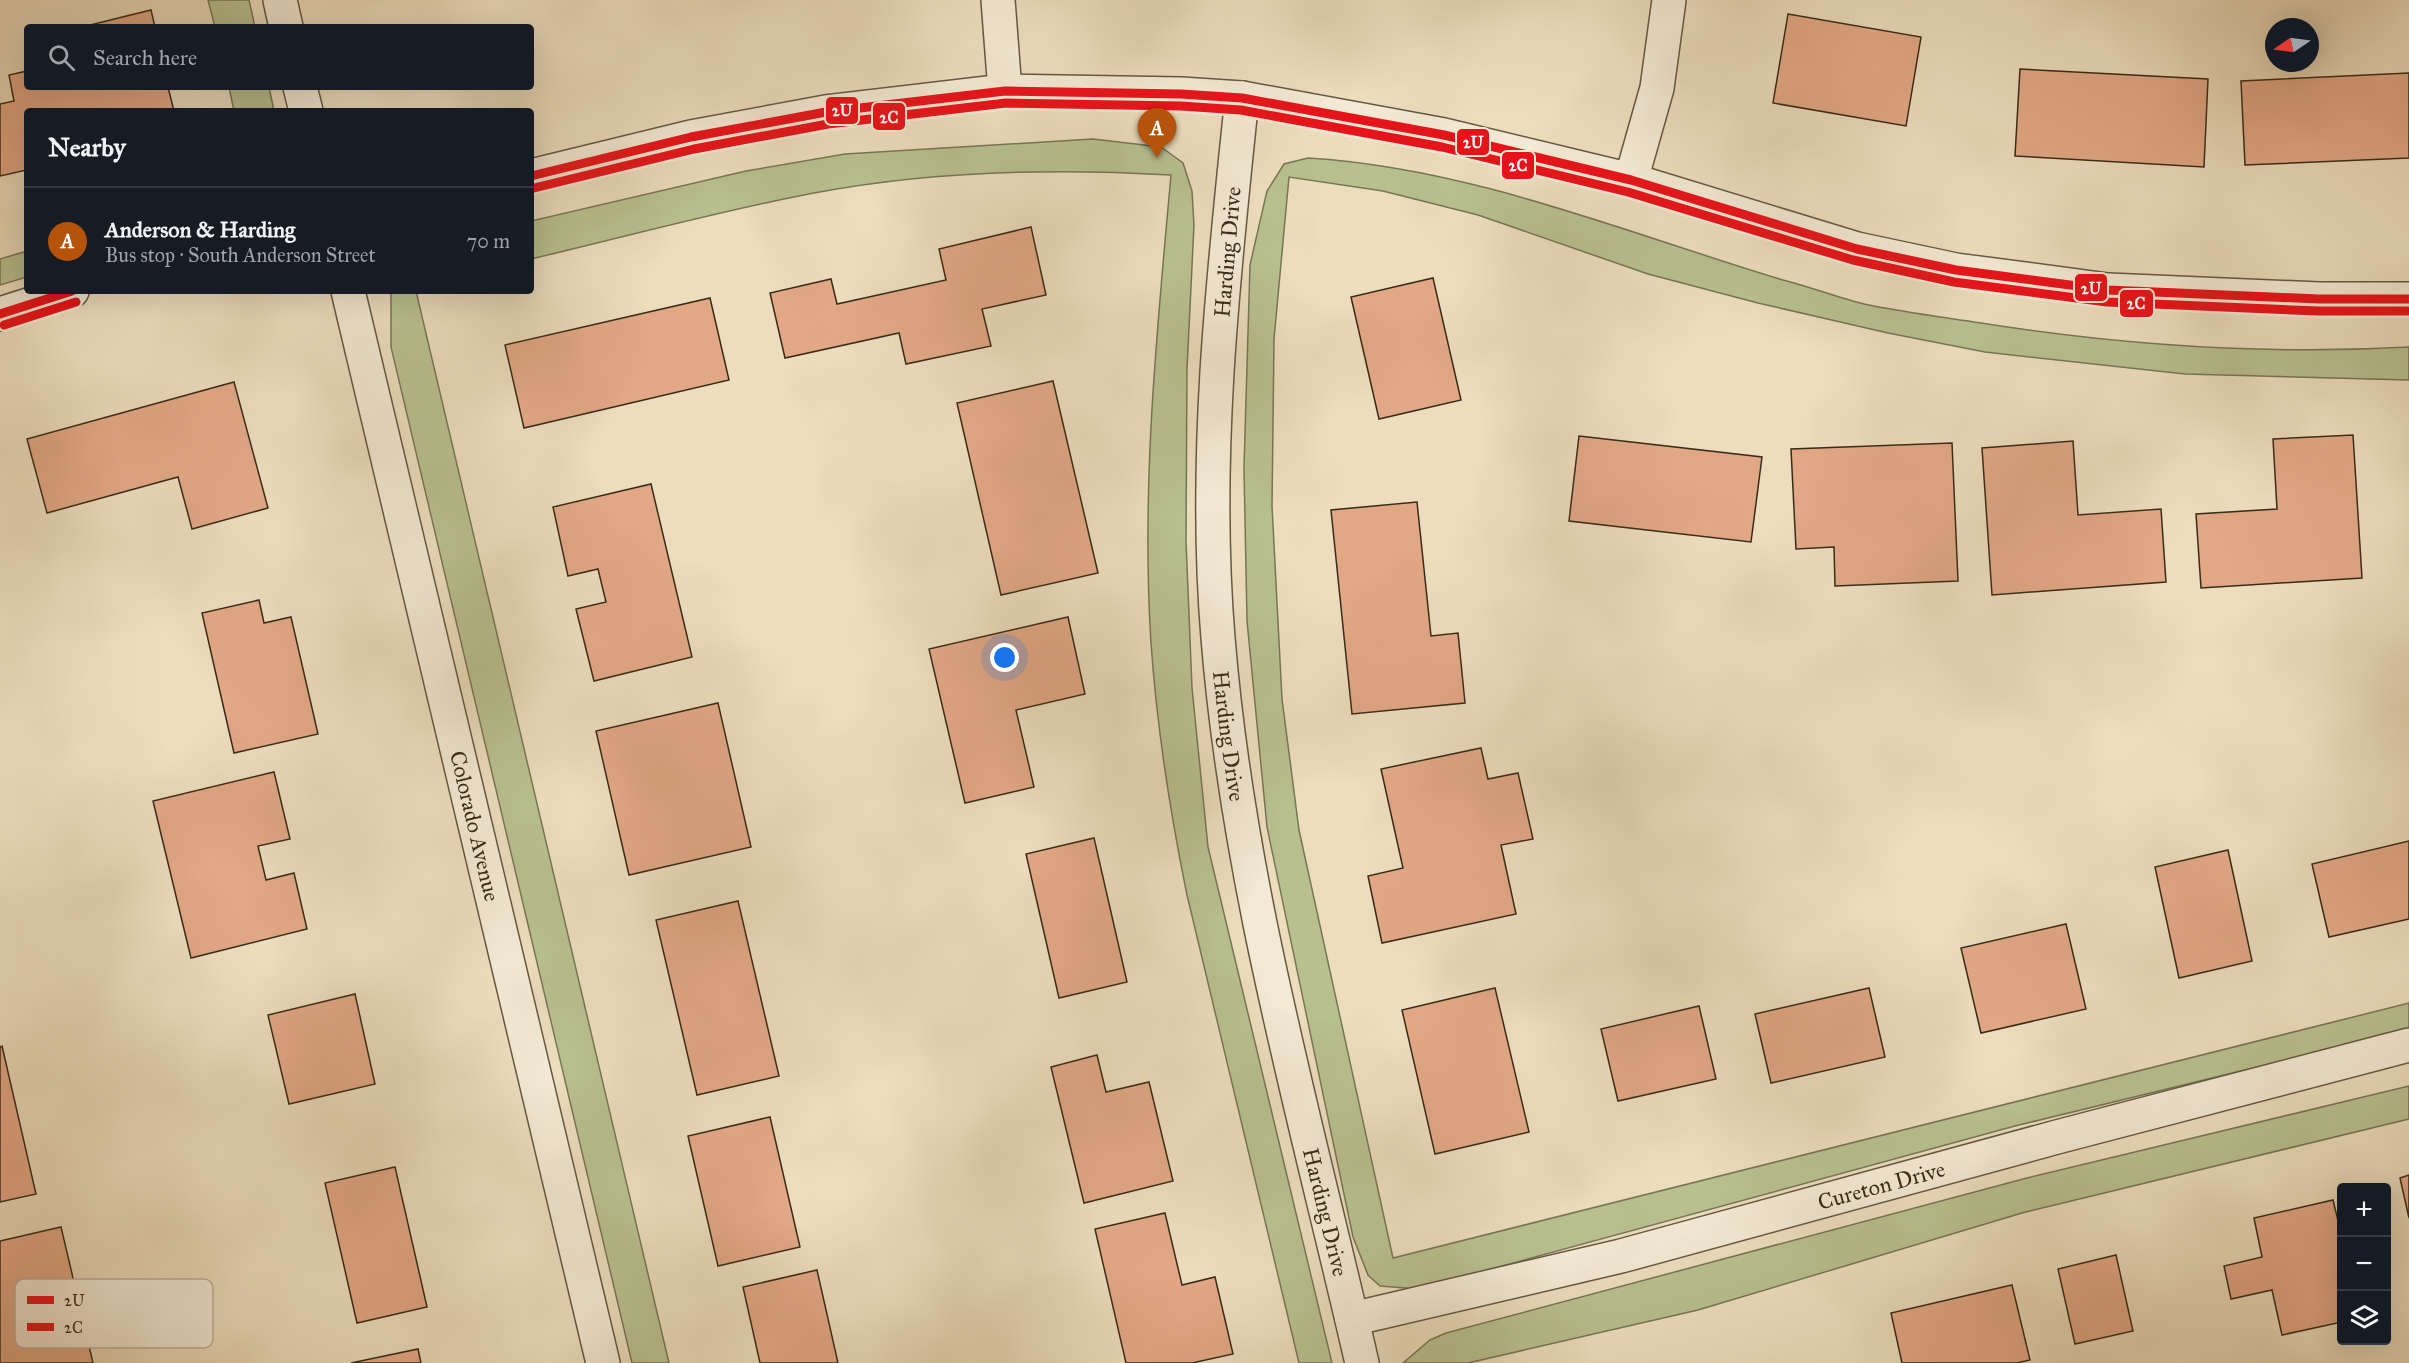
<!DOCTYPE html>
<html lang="en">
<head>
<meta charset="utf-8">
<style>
	body { margin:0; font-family:"IM FELL Great Primer",serif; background:#20242c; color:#f1f3f6 }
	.controls { position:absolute; right:18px; bottom:18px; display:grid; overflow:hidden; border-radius:6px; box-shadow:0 6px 24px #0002 }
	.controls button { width:54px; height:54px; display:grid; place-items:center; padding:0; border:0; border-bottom:2px solid #363941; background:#171b24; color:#f1f3f6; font:30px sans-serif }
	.compass { position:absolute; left:2265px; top:18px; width:54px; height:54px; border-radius:50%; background:#171b24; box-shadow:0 6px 24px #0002; rotate:257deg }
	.you { position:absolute; left:1005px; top:658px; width:21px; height:21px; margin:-15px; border:4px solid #fff; border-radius:50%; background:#1a73e8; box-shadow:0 0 0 9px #1a73e833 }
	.badge { display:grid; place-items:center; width:39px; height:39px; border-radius:50%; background:#b45309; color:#fff; font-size:20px; font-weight:700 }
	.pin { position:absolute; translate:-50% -50px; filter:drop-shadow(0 2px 3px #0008) }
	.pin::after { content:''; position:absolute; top:32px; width:21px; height:18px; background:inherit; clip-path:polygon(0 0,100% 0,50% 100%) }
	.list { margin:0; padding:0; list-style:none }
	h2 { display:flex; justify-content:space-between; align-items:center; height:78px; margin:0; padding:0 24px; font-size:26px }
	h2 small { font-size:20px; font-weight:400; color:#9ea1a6 }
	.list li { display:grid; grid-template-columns:39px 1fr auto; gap:18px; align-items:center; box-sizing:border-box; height:108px; padding:0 24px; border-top:2px solid #363941 }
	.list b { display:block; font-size:22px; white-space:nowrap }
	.list p { margin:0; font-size:20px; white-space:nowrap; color:#9ea1a6 }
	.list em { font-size:20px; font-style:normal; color:#9ea1a6 }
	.icon { flex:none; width:33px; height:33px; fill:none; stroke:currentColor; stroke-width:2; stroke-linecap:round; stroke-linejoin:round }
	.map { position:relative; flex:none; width:2409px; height:1363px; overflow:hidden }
	.search { position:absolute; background:#171b24; box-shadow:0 6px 24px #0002; left:24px; top:24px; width:510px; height:66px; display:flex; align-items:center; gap:15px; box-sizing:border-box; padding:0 21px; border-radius:6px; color:#9ea1a6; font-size:22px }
	.panel { position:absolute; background:#171b24; box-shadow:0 6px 24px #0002; left:24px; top:108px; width:510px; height:186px; border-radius:6px }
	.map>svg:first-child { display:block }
	.green { fill:#b8c090; stroke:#787655; stroke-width:1.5 }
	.building { fill:#e2a886; stroke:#392b1a; stroke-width:1.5 }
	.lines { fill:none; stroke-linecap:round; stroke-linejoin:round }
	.minor-casing { stroke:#665843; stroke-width:36 }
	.tertiary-casing { stroke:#665843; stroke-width:36 }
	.minor { stroke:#f3e9d4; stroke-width:33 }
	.tertiary { stroke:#f3e9d4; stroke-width:33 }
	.bus-1-casing { stroke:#f3e9d4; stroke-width:14 }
	.bus-2-casing { stroke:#f3e9d4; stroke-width:14 }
	.bus-1 { stroke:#e7131a; stroke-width:9 }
	.bus-2 { stroke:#e7131a; stroke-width:9 }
	.labels { text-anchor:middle; stroke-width:4.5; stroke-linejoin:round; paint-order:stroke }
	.street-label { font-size:22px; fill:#392b1a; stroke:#f3e9d4 }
	.key { fill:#f3e9d4; stroke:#bbb09c; stroke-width:1.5 }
	.key-label { font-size:16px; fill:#392b1a }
	.line-badge { stroke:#f3e9d4; stroke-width:2 }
	.badge-label { font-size:16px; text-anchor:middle; font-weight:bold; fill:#fff }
</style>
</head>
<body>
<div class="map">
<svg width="2409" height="1363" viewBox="0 0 2409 1363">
	<rect width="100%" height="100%" fill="#ecddbd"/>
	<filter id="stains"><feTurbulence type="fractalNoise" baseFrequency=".00333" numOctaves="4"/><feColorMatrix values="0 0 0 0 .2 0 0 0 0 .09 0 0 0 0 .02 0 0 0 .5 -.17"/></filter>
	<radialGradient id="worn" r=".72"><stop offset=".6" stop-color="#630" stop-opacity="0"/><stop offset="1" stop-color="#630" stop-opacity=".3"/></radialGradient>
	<g class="green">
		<polygon points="208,0 249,0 255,27 215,27"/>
		<polygon points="229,87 269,87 274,111 234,111"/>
		<path d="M1093 139 1161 147 1183 163 1192 191 1194 225 1187 369 1186 541 1192 688 1208 847 1332 1363H1299L1187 895C1170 812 1157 728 1151 643 1141 487 1157 330 1171 175 1053 168 930 171 814 193 719 211 625 237 531 259V221L746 171 845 154Z"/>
		<path d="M1308 158C1473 168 1626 233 1783 280 1810 287 1837 297 1864 304 1902 312 1942 317 1981 323 2121 345 2267 355 2409 347V380L2185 374 1985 352 1888 333 1758 303 1648 274 1478 215 1383 191 1289 177 1274 339 1272 506 1282 699 1299 830 1393 1258 2409 1003V1030L2015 1126 1418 1289 1380 1286 1368 1275 1353 1237 1267 827 1247 621 1244 468 1250 265 1267 191 1284 164Z"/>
		<polygon points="27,251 27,277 0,285 0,259"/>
		<polygon points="391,291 416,291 669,1363 632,1363 391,347"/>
		<polygon points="2409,1086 2409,1119 2022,1213 1698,1310 1468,1363 1403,1363 1430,1340 1446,1333 2027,1178"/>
	</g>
	<g class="building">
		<polygon points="151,10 155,27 82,27"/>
		<polygon points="1788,14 1921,37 1906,126 1773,103"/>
		<polygon points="2020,69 2208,79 2204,167 2015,156"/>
		<polygon points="27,71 27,87 168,87 174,111 27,111 27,170 0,176 0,104 14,101 9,75"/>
		<polygon points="2409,73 2409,158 2245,165 2241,81"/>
		<polygon points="1031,227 1046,295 982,309 991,346 906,364 899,333 785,358 770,293 831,279 837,304 946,280 939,249"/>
		<polygon points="1433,278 1461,400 1379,419 1351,297"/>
		<polygon points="710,298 729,380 524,428 505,345"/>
		<polygon points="1053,381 1098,573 1001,595 957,403"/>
		<polygon points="234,382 268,508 192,529 178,477 47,513 27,439"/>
		<polygon points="2353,435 2362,578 2201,588 2196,514 2277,509 2273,439"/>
		<polygon points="1579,436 1762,457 1751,542 1569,521"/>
		<polygon points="2073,441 2078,515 2161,509 2166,582 1992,595 1982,448"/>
		<polygon points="1952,443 1958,581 1835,586 1834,547 1796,549 1791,449"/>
		<polygon points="651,484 692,657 594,681 576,609 606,602 598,569 568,576 553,507"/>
		<polygon points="1417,502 1431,636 1458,633 1465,703 1352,714 1331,510"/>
		<polygon points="259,600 264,623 291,617 318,734 234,753 202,613"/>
		<polygon points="1068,617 1085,694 1016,710 1034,787 965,803 929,649"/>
		<polygon points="718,703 751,847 629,875 596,731"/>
		<polygon points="1481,748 1488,779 1518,773 1533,839 1501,845 1516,914 1382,943 1368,876 1403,868 1381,769"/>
		<polygon points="274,772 290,839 258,846 266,880 294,873 307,929 191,958 153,801"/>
		<polygon points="1094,838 1127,982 1059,998 1026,854"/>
		<polygon points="2409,841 2409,919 2329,937 2312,864"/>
		<polygon points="2228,850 2252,961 2179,978 2155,867"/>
		<polygon points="738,901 779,1076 697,1095 656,920"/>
		<polygon points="2066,924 2086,1009 1981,1033 1961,948"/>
		<polygon points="1495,988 1529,1132 1435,1154 1402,1010"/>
		<polygon points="1869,988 1885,1057 1771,1083 1755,1014"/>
		<polygon points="355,994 375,1084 289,1104 268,1015"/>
		<polygon points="1699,1006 1716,1079 1618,1101 1601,1029"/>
		<polygon points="2,1046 36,1194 0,1202 0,1047"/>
		<polygon points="1097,1055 1106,1092 1149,1082 1173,1181 1084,1203 1051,1067"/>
		<polygon points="770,1117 800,1247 718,1266 688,1136"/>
		<polygon points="395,1167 427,1307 357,1323 325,1183"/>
		<polygon points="2409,1175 2409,1218 2400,1178"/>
		<polygon points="2333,1200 2342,1237 2342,1322 2282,1335 2272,1290 2231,1299 2224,1266 2262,1257 2254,1218"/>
		<polygon points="1165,1213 1182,1285 1215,1277 1233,1354 1192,1363 1126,1363 1095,1229"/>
		<polygon points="61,1227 93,1363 0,1363 0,1241"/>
		<polygon points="2116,1255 2133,1331 2075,1344 2058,1269"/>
		<polygon points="817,1270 838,1363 760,1363 743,1287"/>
		<polygon points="2012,1285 2030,1360 2017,1363 1902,1363 1891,1313"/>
		<polygon points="418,1349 421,1363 351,1363"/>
	</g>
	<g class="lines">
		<defs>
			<g id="minor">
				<polyline points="998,0 1005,91"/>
				<path id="s1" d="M1242 98C1223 278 1203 458 1218 638 1238 885 1307 1123 1362 1363"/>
				<polyline points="531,176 691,137 826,112 1005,91 1181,94 1242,98 1444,135 1631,180 1857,249 1956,270 2108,290 2319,299 2409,299"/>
				<polyline points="1631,180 1657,88 1669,0"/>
				<polyline points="0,314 72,291"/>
				<path id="s2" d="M1352 1319 1621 1256 2057 1137 2409 1045"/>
			</g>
			<g id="tertiary">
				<polyline points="280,0 286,27"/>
				<polyline points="300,87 306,111"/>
				<path id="s3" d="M348 291 603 1363"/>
			</g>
		</defs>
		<use href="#minor" class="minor-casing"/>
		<use href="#tertiary" class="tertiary-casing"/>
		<use href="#minor" class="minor"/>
		<use href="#tertiary" class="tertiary"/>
		<defs>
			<g id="bus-1">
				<polyline points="531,176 691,137 826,112 1005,91 1181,94 1242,98 1444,135 1631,180 1857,249 1956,270 2108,290 2319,299 2409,299"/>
				<polyline points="0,314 72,291"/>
			</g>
			<g id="bus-2">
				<polyline points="534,188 694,149 828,124 1006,103 1181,106 1241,110 1442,147 1628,192 1853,260 1954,282 2107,302 2318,311 2409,311"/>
				<polyline points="4,325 76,302"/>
			</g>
		</defs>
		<use href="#bus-1" class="bus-1-casing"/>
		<use href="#bus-2" class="bus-2-casing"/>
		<use href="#bus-1" class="bus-1"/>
		<use href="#bus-2" class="bus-2"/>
	</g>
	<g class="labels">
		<g class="street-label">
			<text transform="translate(1227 252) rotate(-85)" y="8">Harding Drive</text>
			<text dy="8" stroke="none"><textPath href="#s1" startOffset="640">Harding Drive</textPath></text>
			<text dy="8" stroke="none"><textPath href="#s3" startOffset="550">Colorado Avenue</textPath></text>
			<text dy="8" stroke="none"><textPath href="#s2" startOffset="546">Cureton Drive</textPath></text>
			<text dy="8" stroke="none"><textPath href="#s1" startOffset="1126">Harding Drive</textPath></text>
		</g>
	</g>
	<rect x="15" y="1279" width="198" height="69" rx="9" class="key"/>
	<rect x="27" y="1296" width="27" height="8" fill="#e7131a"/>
	<rect x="27" y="1323" width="27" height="8" fill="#e7131a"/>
	<g class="key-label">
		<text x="64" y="1306">2U</text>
		<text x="64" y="1333">2C</text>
	</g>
	<g class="line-badge">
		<rect x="825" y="96" width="34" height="29" rx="6" fill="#e7131a"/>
		<rect x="872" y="102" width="34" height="29" rx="6" fill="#e7131a"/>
		<rect x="1456" y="128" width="34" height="28" rx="6" fill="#e7131a"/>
		<rect x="1501" y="151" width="34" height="29" rx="6" fill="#e7131a"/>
		<rect x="2074" y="273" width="34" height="29" rx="6" fill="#e7131a"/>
		<rect x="2119" y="289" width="35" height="29" rx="6" fill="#e7131a"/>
	</g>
	<g class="badge-label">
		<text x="842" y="116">2U</text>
		<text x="889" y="123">2C</text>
		<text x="1473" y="148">2U</text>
		<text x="1518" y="171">2C</text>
		<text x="2091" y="294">2U</text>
		<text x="2136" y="309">2C</text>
	</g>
	<rect width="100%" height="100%" filter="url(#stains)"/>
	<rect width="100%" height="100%" fill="url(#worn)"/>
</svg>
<div class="controls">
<button>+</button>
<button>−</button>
<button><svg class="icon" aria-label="layers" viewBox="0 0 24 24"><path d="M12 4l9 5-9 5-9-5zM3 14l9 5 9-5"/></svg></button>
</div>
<svg class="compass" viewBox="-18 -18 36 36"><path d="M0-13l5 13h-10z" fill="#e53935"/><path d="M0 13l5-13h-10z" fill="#9ea1a6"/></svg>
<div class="you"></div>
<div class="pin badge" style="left:1157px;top:158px">A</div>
<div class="search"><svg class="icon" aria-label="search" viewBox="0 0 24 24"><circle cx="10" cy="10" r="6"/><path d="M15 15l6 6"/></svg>Search here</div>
<section class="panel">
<h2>Nearby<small></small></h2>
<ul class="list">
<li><span class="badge">A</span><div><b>Anderson &amp; Harding</b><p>Bus stop · South Anderson Street</p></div><em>70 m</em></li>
</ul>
</section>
</div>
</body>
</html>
